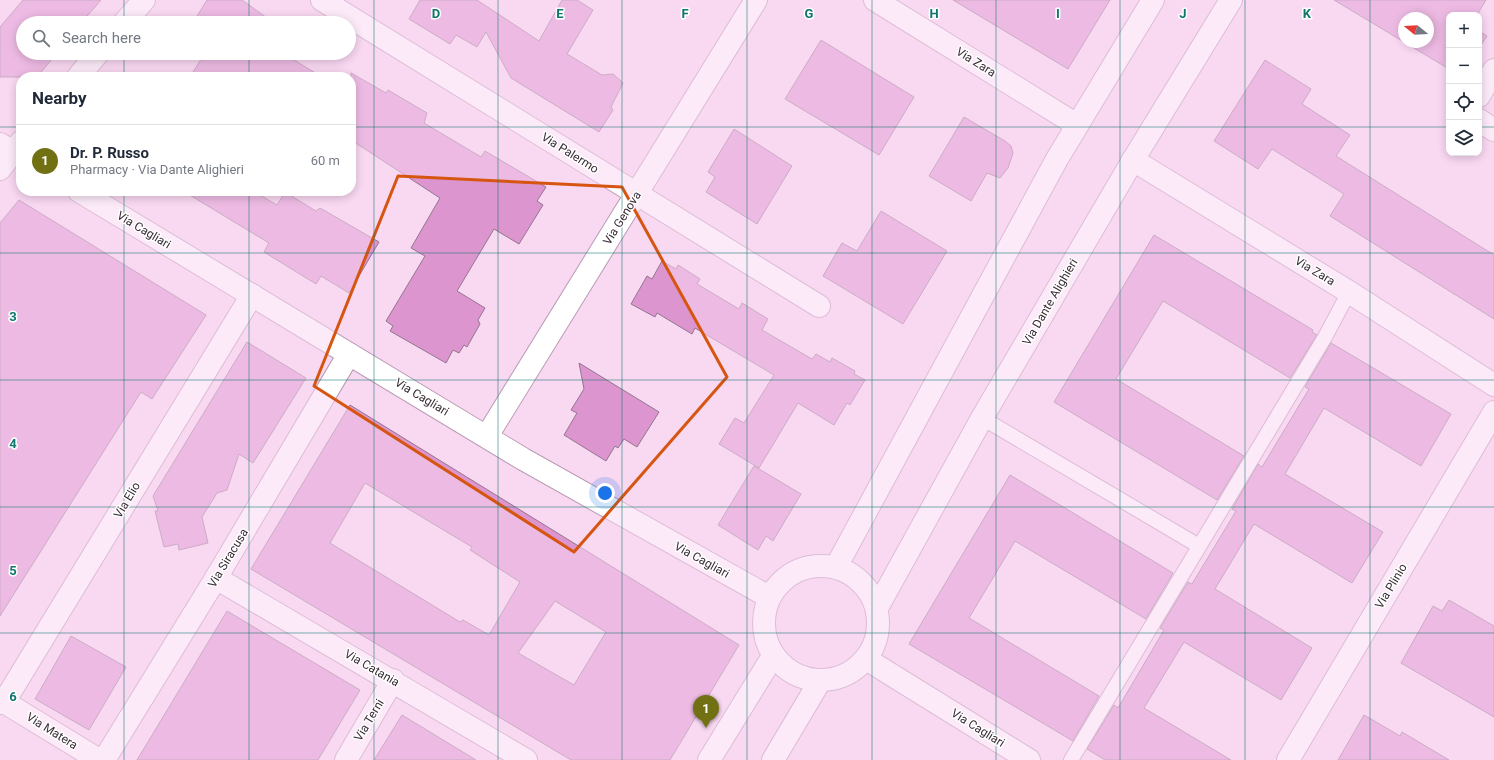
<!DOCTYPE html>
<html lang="en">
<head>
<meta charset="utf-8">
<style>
	body { margin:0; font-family:Roboto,sans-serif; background:#f6f6f7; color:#1f2937 }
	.controls { position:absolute; right:12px; top:12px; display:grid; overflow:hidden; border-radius:8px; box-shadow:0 2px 10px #0003 }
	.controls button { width:36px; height:36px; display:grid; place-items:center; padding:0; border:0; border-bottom:1px solid #e0e1e3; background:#fff; color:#1f2937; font:20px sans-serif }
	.compass { position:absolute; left:1398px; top:12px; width:36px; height:36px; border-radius:50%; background:#fff; box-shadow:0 2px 10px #0003; rotate:288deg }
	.you { position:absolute; left:605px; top:493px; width:14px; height:14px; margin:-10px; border:3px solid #fff; border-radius:50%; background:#1a73e8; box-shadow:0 0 0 6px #1a73e833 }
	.badge { display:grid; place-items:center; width:26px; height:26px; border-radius:50%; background:#717012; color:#fff; font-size:13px; font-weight:700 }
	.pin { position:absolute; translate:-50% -33px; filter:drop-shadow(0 1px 2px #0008) }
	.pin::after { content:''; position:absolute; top:21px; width:14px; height:12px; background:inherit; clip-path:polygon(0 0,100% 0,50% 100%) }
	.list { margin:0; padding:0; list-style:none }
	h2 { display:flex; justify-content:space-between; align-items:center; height:52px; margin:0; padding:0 16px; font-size:17px }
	h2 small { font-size:13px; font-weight:400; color:#747a83 }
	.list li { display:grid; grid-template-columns:26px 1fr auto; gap:12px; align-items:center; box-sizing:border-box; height:72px; padding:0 16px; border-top:1px solid #e0e1e3 }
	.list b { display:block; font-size:15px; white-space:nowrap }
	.list p { margin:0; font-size:13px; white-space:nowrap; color:#747a83 }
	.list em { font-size:13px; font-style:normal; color:#747a83 }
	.icon { flex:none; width:22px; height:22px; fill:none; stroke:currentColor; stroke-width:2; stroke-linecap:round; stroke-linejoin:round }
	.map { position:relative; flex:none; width:1494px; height:760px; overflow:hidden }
	.search { position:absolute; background:#fff; box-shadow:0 2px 10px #0003; left:16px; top:16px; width:340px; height:44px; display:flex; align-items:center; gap:10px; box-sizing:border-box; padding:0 14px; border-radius:22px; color:#747a83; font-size:15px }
	.panel { position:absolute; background:#fff; box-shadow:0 2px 10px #0003; left:16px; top:72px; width:340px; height:124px; border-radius:16px }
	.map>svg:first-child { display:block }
	.building { fill:#dd95d0; stroke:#93768d; fill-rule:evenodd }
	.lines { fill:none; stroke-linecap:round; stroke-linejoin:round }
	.service-casing { stroke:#ba9bb3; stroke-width:16 }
	.minor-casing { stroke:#ba9bb3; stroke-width:24 }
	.tertiary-casing { stroke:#ba9bb3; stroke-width:24 }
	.secondary-casing { stroke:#ba9bb3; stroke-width:24 }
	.service { stroke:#fff; stroke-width:14 }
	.minor { stroke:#fff; stroke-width:22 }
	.tertiary { stroke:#fff; stroke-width:22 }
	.secondary { stroke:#fff; stroke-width:22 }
	.marked { fill:none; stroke:#d65510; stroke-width:3; stroke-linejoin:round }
	.grid { fill:none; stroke:#0f766e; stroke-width:1; stroke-opacity:0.55 }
	.labels { text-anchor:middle; stroke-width:3; stroke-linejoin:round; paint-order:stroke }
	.street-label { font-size:12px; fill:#392d36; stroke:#fff }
	.grid-label { font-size:13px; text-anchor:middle; font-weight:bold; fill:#0f766e; stroke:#fff; stroke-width:3; stroke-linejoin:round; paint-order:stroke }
</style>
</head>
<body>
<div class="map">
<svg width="1494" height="760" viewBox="0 0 1494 760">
	<rect width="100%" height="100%" fill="#f9d8f2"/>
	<g class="building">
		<polygon points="23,0 101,0 81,23 23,23 23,53 57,53 37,77 0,77 0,27"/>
		<polygon points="207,0 242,0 274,23 179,23 194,21"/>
		<polygon points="420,0 477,0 539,41 562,0 577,0 593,10 567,54 602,75 613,74 623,83 611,107 613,110 599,132 511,78 486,32 477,47 456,35 450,44 409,19"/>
		<polygon points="953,0 1110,0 1068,69"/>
		<polygon points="1334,0 1486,0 1477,15 1449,15 1449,69 1404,42 1428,42 1428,18 1404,18 1404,42"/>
		<polygon points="1479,31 1487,36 1479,48"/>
		<polygon points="821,40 914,97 879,155 785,99"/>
		<polygon points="200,53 298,53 294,60 322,77 190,77 203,56"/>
		<polygon points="1265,60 1311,89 1302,104 1350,135 1336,156 1494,255 1494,319 1330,216 1344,194 1272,149 1258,169 1214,141"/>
		<polygon points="351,73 386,93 388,90 427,113 424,123 481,157 485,151 546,187 537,201 543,205 519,244 494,229 457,291 485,308 478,320 480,324 467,347 464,345 459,353 453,350 446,363 390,331 393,326 386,321 425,256 411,248 440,198 351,140"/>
		<polygon points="964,117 1005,141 1011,146 1013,153 1008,168 1000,178 987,173 971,201 929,176"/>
		<polygon points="734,129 792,166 757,224 706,192 715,177 708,172"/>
		<polygon points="183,191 253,191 277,205 285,192 316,211 320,208 379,242 349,293 321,276 316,284 264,252 269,243"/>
		<polygon points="19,200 206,315 152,399 141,392 0,616 0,223"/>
		<polygon points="881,211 947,251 903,324 823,276 842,243 857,251"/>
		<polygon points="1154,235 1313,330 1312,332 1317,335 1290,378 1163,301 1116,379 1244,456 1217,500 1054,402"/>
		<polygon points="662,261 676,269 678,265 700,279 697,284 739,309 742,303 768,319 762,330 812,359 816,354 830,362 832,358 855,371 854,374 865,380 850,405 847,403 834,425 798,403 759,468 719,444 735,418 744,423 774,375 695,328 692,334 657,313 655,317 631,304 647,276 652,279"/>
		<polygon points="247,342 306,378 253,463 239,454 227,490 217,493 202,517 208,543 179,550 178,544 164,547 155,511 158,511 153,496"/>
		<polygon points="1331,343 1451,414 1421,466 1324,408 1285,474 1383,532 1352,583 1254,524 1215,589 1312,648 1281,700 1184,642 1144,708 1231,760 1105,760 1087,749 1114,705 1118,708 1164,630 1160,628 1188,582 1192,584 1236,511 1232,509 1258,464 1262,467 1309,389 1305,387"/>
		<polygon points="579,363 659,412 637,447 624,439 618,448 615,446 606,461 564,435 577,413 571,410 584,389"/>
		<path d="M350 405 739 645 670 760H571L251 569ZM365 483 472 547 470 550 520 582 489 635 463 620 460 622 330 543ZM555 601 606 632 574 685 518 653Z"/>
		<polygon points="754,466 801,494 773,541 766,536 758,550 718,525"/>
		<polygon points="1010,475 1173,573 1146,619 1015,541 969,618 1099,696 1073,741 909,644"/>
		<polygon points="1449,600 1494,626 1494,717 1401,663 1433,606 1442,611"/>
		<polygon points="227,611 360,690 318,760 137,760"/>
		<polygon points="71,636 126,667 89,730 35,699"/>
		<polygon points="402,715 476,760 374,760"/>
		<polygon points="1364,715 1400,736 1402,732 1449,760 1338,760"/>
	</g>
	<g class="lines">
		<defs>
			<g id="service">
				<polyline points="982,418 1199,546"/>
				<polyline points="1071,760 1325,337 1349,292"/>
			</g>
			<g id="minor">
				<polyline points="322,0 819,306"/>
				<polyline points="875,0 1077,125"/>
				<polyline points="124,23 144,0"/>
				<polyline points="78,77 98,53"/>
				<polyline points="1479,96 1494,70"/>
				<polyline points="1479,120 1494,130"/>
				<polyline points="1133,160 1349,292 1494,385"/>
				<polyline points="0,169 21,142"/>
				<polyline points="487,436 756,0"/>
				<polyline points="216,578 526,760"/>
				<polyline points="4,702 99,760"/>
				<polyline points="0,703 4,702 252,295"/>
				<polyline points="104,760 216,578 349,354"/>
				<polyline points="346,760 393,680"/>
				<polyline points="1288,760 1494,412"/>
			</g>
			<g id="tertiary">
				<polyline points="0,144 21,156"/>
				<polyline points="79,191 523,459 769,597"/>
				<polyline points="836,567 1057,159 1153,0"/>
				<polyline points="877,608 982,418 1133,160 1231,0"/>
				<polyline points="866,659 1029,760"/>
				<polyline points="709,760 773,656"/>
				<polyline points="773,760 820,681"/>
			</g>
			<circle id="secondary" cx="821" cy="623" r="57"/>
		</defs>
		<use href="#service" class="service-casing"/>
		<use href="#minor" class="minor-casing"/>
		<use href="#tertiary" class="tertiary-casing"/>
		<use href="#secondary" class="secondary-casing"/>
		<use href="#service" class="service"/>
		<use href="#minor" class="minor"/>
		<use href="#tertiary" class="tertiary"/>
		<use href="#secondary" class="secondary"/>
	</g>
	<path d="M0 0H1494V760H0ZM398 176 622 187 727 377 574 552 314 386Z" fill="#f9d8f2" fill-opacity=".55" fill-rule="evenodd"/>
	<path class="marked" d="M398 176 622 187 727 377 574 552 314 386Z"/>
	<path class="grid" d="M124 0V23M249 0V23M374 0V760M498 0V760M622 0V760M747 0V760M872 0V760M996 0V760M1120 0V760M1245 0V760M1370 0V760M124 53V77M249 53V77M0 127H21M351 127H1449M1479 127H1494M124 191V760M249 191V760M0 253H1494M0 380H1494M0 507H1494M0 633H1494"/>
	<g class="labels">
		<g class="street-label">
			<text transform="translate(976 62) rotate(32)" y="4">Via Zara</text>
			<text transform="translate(570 153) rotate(32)" y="4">Via Palermo</text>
			<text transform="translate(622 218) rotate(-58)" y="4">Via Genova</text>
			<text transform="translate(144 230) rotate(31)" y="4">Via Cagliari</text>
			<text transform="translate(1315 271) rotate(31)" y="4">Via Zara</text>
			<text transform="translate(1050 302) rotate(-60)" y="4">Via Dante Alighieri</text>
			<text transform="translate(422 397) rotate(31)" y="4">Via Cagliari</text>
			<text transform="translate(127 500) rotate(-59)" y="4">Via Elio</text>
			<text transform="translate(228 558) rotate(-59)" y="4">Via Siracusa</text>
			<text transform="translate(702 560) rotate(29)" y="4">Via Cagliari</text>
			<text transform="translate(1391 586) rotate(-59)" y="4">Via Plinio</text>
			<text transform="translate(372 668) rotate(30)" y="4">Via Catania</text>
			<text transform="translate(369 720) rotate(-59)" y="4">Via Terni</text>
			<text transform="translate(978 728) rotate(32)" y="4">Via Cagliari</text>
			<text transform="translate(52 731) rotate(32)" y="4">Via Matera</text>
		</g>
	</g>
	<g class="grid-label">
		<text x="436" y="18">D</text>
		<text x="560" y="18">E</text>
		<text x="685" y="18">F</text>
		<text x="809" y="18">G</text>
		<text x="934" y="18">H</text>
		<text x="1058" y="18">I</text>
		<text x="1183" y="18">J</text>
		<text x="1307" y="18">K</text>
		<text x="13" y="321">3</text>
		<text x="13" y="448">4</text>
		<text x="13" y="575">5</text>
		<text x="13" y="701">6</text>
	</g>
</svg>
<div class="controls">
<button>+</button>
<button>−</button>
<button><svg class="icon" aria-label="locate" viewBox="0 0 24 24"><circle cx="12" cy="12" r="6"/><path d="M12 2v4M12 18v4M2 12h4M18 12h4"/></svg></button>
<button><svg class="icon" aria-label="layers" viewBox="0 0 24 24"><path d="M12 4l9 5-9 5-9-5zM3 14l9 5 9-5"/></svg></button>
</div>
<svg class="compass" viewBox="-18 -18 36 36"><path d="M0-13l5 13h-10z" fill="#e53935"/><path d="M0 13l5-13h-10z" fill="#747a83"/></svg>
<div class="you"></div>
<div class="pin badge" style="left:706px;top:728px">1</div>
<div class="search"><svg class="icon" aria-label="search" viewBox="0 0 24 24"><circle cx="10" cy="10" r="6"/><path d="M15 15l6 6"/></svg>Search here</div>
<section class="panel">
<h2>Nearby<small></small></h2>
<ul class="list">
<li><span class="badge">1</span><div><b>Dr. P. Russo</b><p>Pharmacy · Via Dante Alighieri</p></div><em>60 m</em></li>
</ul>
</section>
</div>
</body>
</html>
